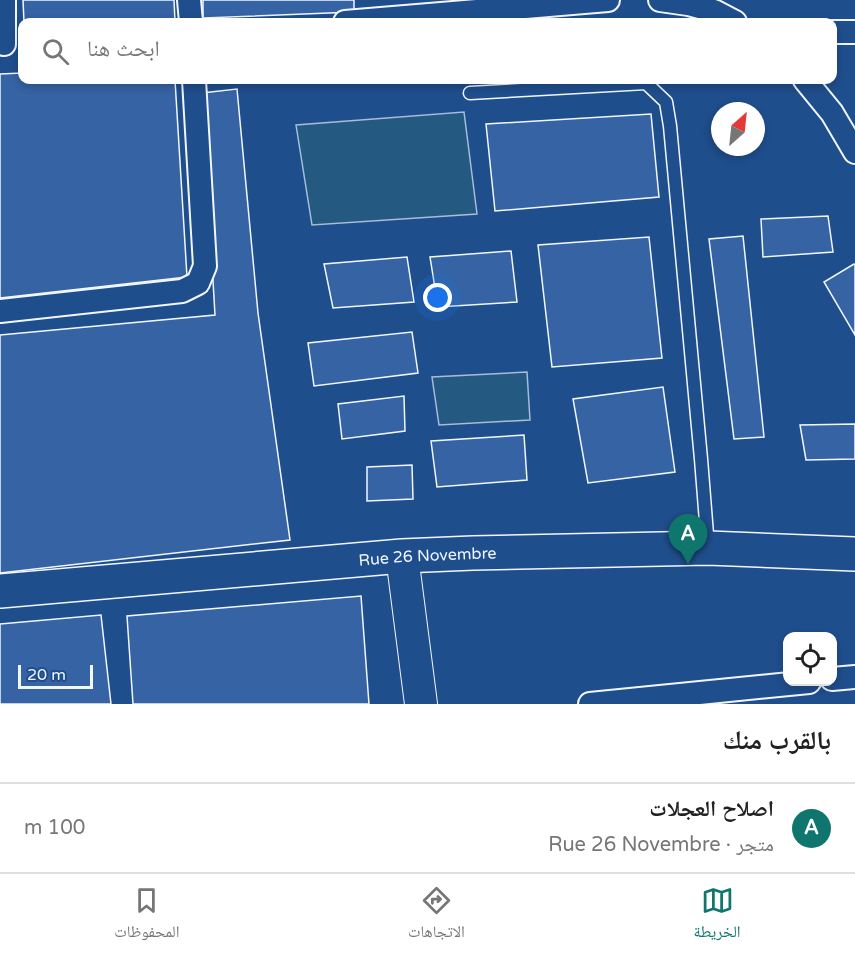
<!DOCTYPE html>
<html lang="ar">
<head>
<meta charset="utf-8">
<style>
	body { margin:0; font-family:"Varela Round","Noto Naskh Arabic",sans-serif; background:#f6f6f6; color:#222; direction:rtl }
	.controls { position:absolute; right:18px; bottom:18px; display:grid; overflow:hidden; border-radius:12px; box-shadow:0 3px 9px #0003 }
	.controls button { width:54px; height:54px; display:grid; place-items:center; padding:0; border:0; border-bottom:2px solid #e0e0e0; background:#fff; color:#222; font:30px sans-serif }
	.compass { position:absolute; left:711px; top:102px; width:54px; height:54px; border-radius:50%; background:#fff; box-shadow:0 3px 9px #0003; rotate:27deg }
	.scale { position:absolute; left:18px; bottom:15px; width:75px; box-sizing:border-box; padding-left:6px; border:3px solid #f2f6ff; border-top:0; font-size:16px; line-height:21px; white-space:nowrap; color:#f2f6ff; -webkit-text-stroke:4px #1f4e8c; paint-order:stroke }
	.you { position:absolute; left:438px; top:298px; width:21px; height:21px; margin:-15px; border:4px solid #fff; border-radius:50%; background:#1a73e8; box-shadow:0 0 0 9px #1a73e833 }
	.badge { display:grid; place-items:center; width:39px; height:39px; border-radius:50%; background:#0f766e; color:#fff; font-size:20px; font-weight:700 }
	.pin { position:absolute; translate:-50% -50px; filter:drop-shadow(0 2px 3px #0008) }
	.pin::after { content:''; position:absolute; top:32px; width:21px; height:18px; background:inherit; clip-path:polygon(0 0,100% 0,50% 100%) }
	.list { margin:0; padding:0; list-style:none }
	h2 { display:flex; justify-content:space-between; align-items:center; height:78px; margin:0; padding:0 24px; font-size:26px }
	h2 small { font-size:20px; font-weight:400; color:#767676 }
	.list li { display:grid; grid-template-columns:39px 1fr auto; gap:18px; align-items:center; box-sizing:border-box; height:90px; padding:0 24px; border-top:2px solid #e0e0e0 }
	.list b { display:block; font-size:22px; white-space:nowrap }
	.list p { margin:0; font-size:20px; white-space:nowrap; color:#767676 }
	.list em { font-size:20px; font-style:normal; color:#767676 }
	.icon { flex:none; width:33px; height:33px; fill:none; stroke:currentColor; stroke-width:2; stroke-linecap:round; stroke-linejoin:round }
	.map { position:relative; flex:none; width:855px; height:704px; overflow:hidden; direction:ltr }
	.search { position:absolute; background:#fff; box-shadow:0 3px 9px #0003; left:18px; right:18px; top:18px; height:66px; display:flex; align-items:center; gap:15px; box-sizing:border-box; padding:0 21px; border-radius:12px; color:#767676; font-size:22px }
	.sheet { height:168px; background:#fff }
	nav { display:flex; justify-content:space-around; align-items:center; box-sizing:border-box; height:84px; border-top:2px solid #e0e0e0; background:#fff; font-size:16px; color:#767676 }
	nav a { display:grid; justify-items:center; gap:3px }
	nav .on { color:#0f766e }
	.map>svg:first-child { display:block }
	.green { fill:#245a82; stroke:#a8bbd7; stroke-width:1.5 }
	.building { fill:#3563a3; stroke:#f2f6ff; stroke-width:1.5 }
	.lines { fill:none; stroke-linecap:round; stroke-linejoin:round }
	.lane-casing { stroke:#f2f6ff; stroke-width:15 }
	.street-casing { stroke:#f2f6ff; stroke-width:26 }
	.secondary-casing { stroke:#f2f6ff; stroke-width:34 }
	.primary-casing { stroke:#f2f6ff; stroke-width:36 }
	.lane { stroke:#1f4e8c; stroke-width:12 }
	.street { stroke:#1f4e8c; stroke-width:22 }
	.secondary { stroke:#1f4e8c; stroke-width:32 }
	.primary { stroke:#1f4e8c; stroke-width:33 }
	.labels { text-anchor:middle; stroke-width:4.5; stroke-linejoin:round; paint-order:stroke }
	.street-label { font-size:16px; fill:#f2f6ff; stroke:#1f4e8c }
</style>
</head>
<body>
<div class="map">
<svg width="855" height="704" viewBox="0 0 855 704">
	<rect width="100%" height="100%" fill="#1f4e8c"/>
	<g class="green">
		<polygon points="464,112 477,214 312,225 296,125"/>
		<polygon points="527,372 530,420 439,425 432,377"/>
	</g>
	<g class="building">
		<polygon points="23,0 174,0 175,22 24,22"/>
		<polygon points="203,0 354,0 354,12 203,18"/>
		<polygon points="22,73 22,80 175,80 187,277 0,298 0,74"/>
		<polygon points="237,89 258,313 290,540 0,573 0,335 215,315 202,93"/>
		<polygon points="651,114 659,197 495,211 486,124"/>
		<polygon points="828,216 833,252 763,257 761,219"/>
		<polygon points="743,236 764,437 734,439 709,239"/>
		<polygon points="649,237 662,358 552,367 538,245"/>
		<polygon points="511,251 517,302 438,307 430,257"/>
		<polygon points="407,257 414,302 333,308 324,264"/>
		<polygon points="854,264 855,265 855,335 824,282"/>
		<polygon points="412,332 418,373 314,386 308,343"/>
		<polygon points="663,387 675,472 588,483 573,399"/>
		<polygon points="404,396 405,431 342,439 338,404"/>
		<polygon points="855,424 855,459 806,460 800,425"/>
		<polygon points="524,435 527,480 437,487 431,441"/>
		<polygon points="412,465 413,499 367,501 367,467"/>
		<polygon points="361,596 369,704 133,704 127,616"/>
		<polygon points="101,615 111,704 0,704 0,624"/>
	</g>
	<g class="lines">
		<defs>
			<polyline id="lane" points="470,93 646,83 666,102 670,126 701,459 708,547"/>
			<g id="street">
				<polyline points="4,0 4,44"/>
				<polyline points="189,0 191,22"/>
				<polyline points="660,0 688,4 714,11 735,22"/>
				<polyline points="345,22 608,0"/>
				<polyline points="832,32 855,32"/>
				<polyline points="805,80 832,113 855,152"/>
				<polyline points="0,311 182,291 198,283 205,266 194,80"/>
				<polyline points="832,679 855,677"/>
				<polyline points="590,704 809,682"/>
			</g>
			<polyline id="secondary" points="402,556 421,704"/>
			<g id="primary">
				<path id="s1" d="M0 591 402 556 473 553 708 548 855 554"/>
			</g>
		</defs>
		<use href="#lane" class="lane-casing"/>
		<use href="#street" class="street-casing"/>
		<use href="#secondary" class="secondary-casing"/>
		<use href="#primary" class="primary-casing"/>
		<use href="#lane" class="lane"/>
		<use href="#street" class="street"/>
		<use href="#secondary" class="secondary"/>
		<use href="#primary" class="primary"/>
	</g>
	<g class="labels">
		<g class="street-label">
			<text dy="6" stroke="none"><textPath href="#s1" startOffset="429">Rue 26 Novembre</textPath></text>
		</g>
	</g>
</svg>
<div class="controls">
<button><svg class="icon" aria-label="locate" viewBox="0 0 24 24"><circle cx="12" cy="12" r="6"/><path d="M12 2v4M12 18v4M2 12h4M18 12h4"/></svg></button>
</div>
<svg class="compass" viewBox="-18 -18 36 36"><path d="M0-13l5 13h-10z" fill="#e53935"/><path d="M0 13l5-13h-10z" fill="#767676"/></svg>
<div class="scale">20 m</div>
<div class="you"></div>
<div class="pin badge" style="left:688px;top:564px">A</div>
<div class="search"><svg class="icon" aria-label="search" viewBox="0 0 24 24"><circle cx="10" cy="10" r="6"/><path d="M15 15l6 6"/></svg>ابحث هنا</div>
</div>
<section class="sheet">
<h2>بالقرب منك<small></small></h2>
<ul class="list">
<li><span class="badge">A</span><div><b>اصلاح العجلات</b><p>متجر · Rue 26 Novembre</p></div><em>100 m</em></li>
</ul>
</section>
<nav>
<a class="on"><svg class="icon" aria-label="map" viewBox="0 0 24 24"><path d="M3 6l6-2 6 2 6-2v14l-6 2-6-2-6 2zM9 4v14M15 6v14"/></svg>الخريطة</a>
<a><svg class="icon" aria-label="directions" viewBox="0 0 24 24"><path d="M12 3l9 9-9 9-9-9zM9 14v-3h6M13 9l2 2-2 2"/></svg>الاتجاهات</a>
<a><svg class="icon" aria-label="saved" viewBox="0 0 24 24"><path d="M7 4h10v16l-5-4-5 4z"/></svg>المحفوظات</a>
</nav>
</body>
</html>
